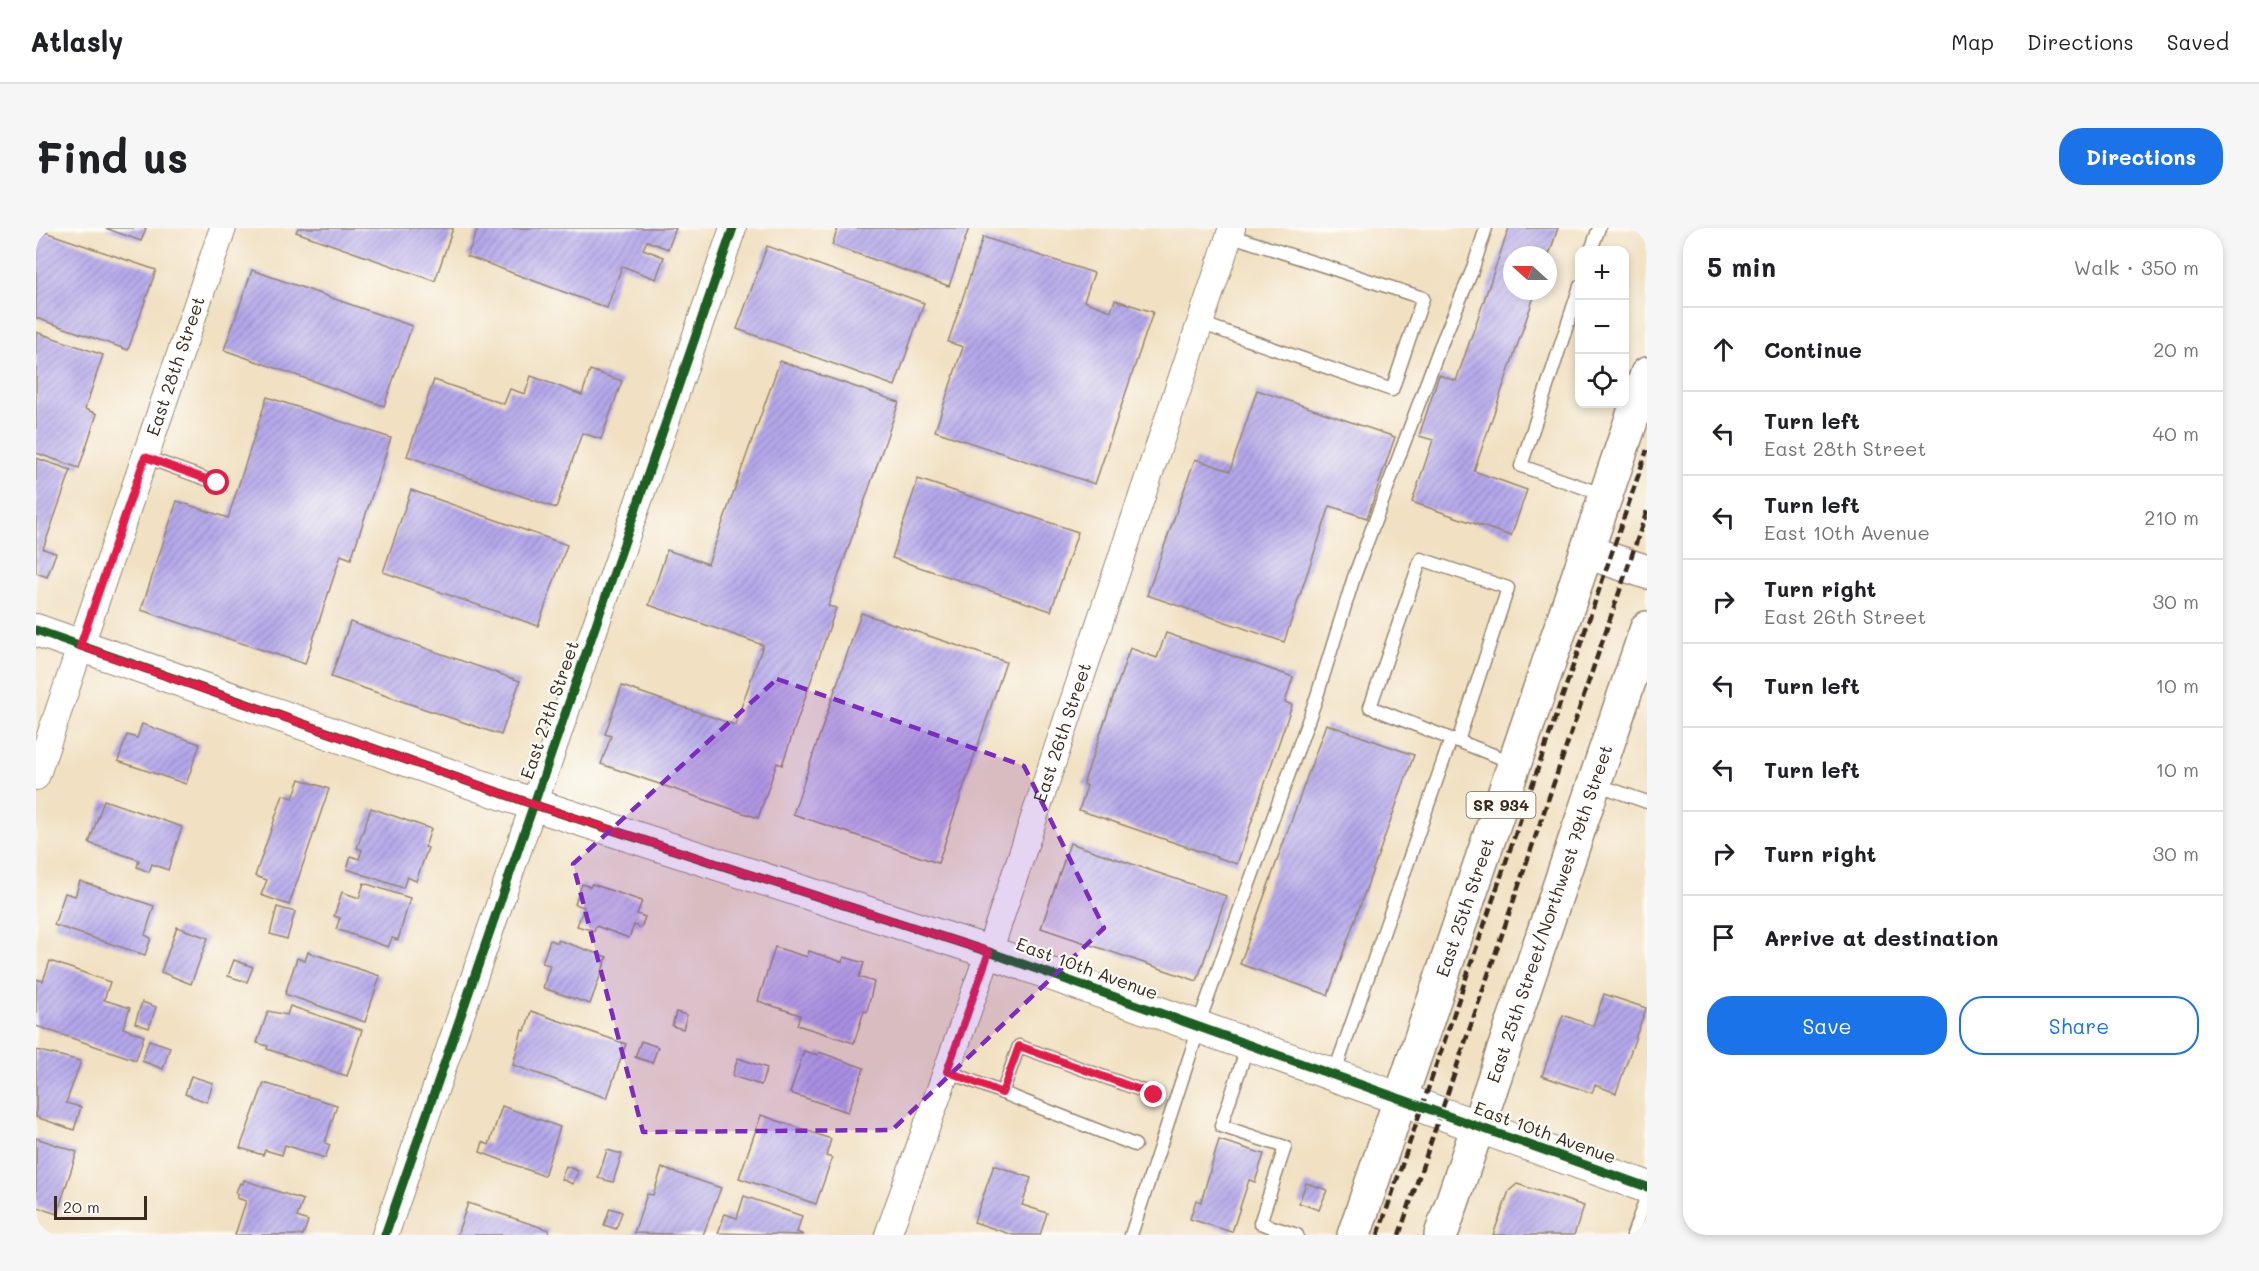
<!DOCTYPE html>
<html lang="en">
<head>
<meta charset="utf-8">
<style>
	body { margin:0; font-family:Mali,sans-serif; background:#f6f6f6; color:#202124 }
	.controls { position:absolute; right:18px; top:18px; display:grid; overflow:hidden; border-radius:12px; box-shadow:0 3px 9px #0003 }
	.controls button { width:54px; height:54px; display:grid; place-items:center; padding:0; border:0; border-bottom:2px solid #e0e0e0; background:#fff; color:#202124; font:30px sans-serif }
	.compass { position:absolute; left:1467px; top:18px; width:54px; height:54px; border-radius:50%; background:#fff; box-shadow:0 3px 9px #0003; rotate:291deg }
	.scale { position:absolute; left:18px; bottom:15px; width:93px; box-sizing:border-box; padding-left:6px; border:3px solid #3b2a1e; border-top:0; font-size:16px; line-height:21px; white-space:nowrap; color:#3b2a1e; -webkit-text-stroke:4px #fdfcf7; paint-order:stroke }
	.stop { position:absolute; width:18px; height:18px; margin:-14px; border:4px solid #e11d48; border-radius:50%; background:#fff }
	.stop.end { background:#e11d48; border-color:#fff; box-shadow:0 2px 6px #0008 }
	.list { margin:0; padding:0; list-style:none }
	h2 { display:flex; justify-content:space-between; align-items:center; height:78px; margin:0; padding:0 24px; font-size:26px }
	h2 small { font-size:20px; font-weight:400; color:#757577 }
	.list li { display:grid; grid-template-columns:39px 1fr auto; gap:18px; align-items:center; box-sizing:border-box; height:84px; padding:0 24px; border-top:2px solid #e0e0e0 }
	.list b { display:block; font-size:22px; white-space:nowrap }
	.list p { margin:0; font-size:20px; white-space:nowrap; color:#757577 }
	.list em { font-size:20px; font-style:normal; color:#757577 }
	.actions { display:flex; gap:12px; padding:18px 24px }
	.actions a { flex:1; padding:14px 0; border:2px solid #1a73e8; border-radius:24px; text-align:center; font-size:21px; color:#1a73e8 }
	.actions .main { background:#1a73e8; color:#fff }
	.icon { flex:none; width:33px; height:33px; fill:none; stroke:currentColor; stroke-width:2; stroke-linecap:round; stroke-linejoin:round }
	.map { position:relative; flex:none; width:1611px; height:1007px; overflow:hidden; border-radius:24px }
	header { display:flex; align-items:center; gap:36px; box-sizing:border-box; height:84px; padding:0 30px; background:#fff; border-bottom:2px solid #e0e0e0 }
	header strong { font-size:28px }
	nav { display:flex; gap:33px; margin-inline-start:auto; font-size:21px }
	.intro { display:flex; align-items:center; justify-content:space-between; box-sizing:border-box; height:144px; padding:0 36px }
	h1 { margin:0; font-size:42px }
	.button { padding:15px 27px; border-radius:24px; background:#1a73e8; color:#fff; font-size:21px; font-weight:700 }
	main { display:flex; gap:36px; padding:0 36px }
	aside { flex:1; background:#fff; border-radius:24px; box-shadow:0 3px 9px #0003 }
	.map>svg:first-child { display:block }
	.building { fill:url(#building-hatch) }
	.lines { fill:none; stroke-linecap:round; stroke-linejoin:round }
	.service-casing { stroke:#968570; stroke-width:15 }
	.minor-casing { stroke:#968570; stroke-width:28 }
	.tertiary-casing { stroke:#968570; stroke-width:34 }
	.primary-casing { stroke:#968570; stroke-width:36 }
	.service { stroke:#fff; stroke-width:12 }
	.minor { stroke:#fff; stroke-width:26 }
	.tertiary { stroke:#fff; stroke-width:32 }
	.primary { stroke:#fff; stroke-width:33 }
	.rail { stroke:#3b2a1e; stroke-width:4.5; stroke-dasharray:9 4.5; stroke-linecap:butt }
	.cycleway-casing { stroke:#fdfcf7; stroke-width:13 }
	.cycleway { stroke:#1b5e20; stroke-width:9 }
	.route { stroke:#e11d48; stroke-width:8 }
	.marked { fill:#7b2cbf; fill-opacity:0.2; stroke:#7b2cbf; stroke-width:4.5; stroke-dasharray:12 8; stroke-linejoin:round }
	.labels { text-anchor:middle; stroke-width:4.5; stroke-linejoin:round; paint-order:stroke }
	.shield { fill:#fdfcf7; stroke:#75695f; stroke-width:1.5 }
	.shield-label { font-size:16px; font-weight:bold; fill:#3b2a1e }
	.street-label { font-size:18px; fill:#3b2a1e; stroke:#fdfcf7 }
</style>
</head>
<body>
<header>
<strong>Atlasly</strong>
<nav><a>Map</a><a>Directions</a><a>Saved</a></nav>
</header>
<div class="intro"><h1>Find us</h1><a class="button">Directions</a></div>
<main>
<div class="map">
<svg width="1611" height="1007" viewBox="0 0 1611 1007">
	<defs>
		<pattern id="building-hatch" width="6" height="6" patternUnits="userSpaceOnUse" patternTransform="scale(1.5)"><rect width="6" height="6" fill="#b4a8eb"/><path d="M-1 1l2-2M0 6l6-6M5 7l2-2" fill="none" stroke="#9489be"/></pattern>
	</defs>
	<rect width="100%" height="100%" fill="#fdfcf7"/>
	<filter id="ink" filterUnits="userSpaceOnUse"><feTurbulence type="fractalNoise" baseFrequency=".0167" numOctaves="2"/><feDisplacementMap in="SourceGraphic" scale="12" xChannelSelector="R" yChannelSelector="G"/><feConvolveMatrix kernelMatrix="1 2 1 2 8 2 1 2 1" color-interpolation-filters="sRGB"/></filter>
	<filter id="wash" filterUnits="userSpaceOnUse"><feTurbulence type="fractalNoise" baseFrequency=".008" numOctaves="4" result="noise"/><feDisplacementMap in="SourceGraphic" scale="24" xChannelSelector="R" yChannelSelector="G"/><feGaussianBlur stdDeviation="1.35" result="paint"/><feColorMatrix in="noise" values="0 0 0 0 0 0 0 0 0 0 0 0 0 0 0 0 0 1.4 0 .05"/><feComposite in="paint" operator="in"/></filter>
	<g filter="url(#wash)">
		<rect width="100%" height="100%" fill="#f1e0c1"/>
		<g id="blocks">
			<g class="building">
				<polygon points="69,0 110,0 105,13"/>
				<polygon points="262,0 417,0 399,53 260,4"/>
				<polygon points="442,0 640,0 632,21 611,13 607,21 628,29 620,51 586,38 571,80 431,28"/>
				<polygon points="802,0 933,0 913,58 796,17"/>
				<polygon points="1473,0 1522,0 1513,27 1476,27 1476,63 1500,63 1438,243 1491,262 1475,308 1376,274 1397,212 1383,208 1403,147 1420,153"/>
				<polygon points="0,1 120,42 92,122 0,90"/>
				<polygon points="947,9 1058,45 1048,73 1075,83 1079,72 1117,84 1059,256 899,203 927,119 912,114"/>
				<polygon points="731,18 888,75 859,158 701,101"/>
				<polygon points="216,42 376,98 348,178 188,122"/>
				<polygon points="0,104 67,127 49,181 61,186 43,240 0,225"/>
				<polygon points="744,133 863,174 792,378 800,380 746,537 741,535 722,590 565,536 575,508 569,506 586,458 699,497 727,417 613,377 631,322 672,336"/>
				<polygon points="554,142 586,153 565,211 546,205 520,280 371,228 398,152 468,176 474,161 489,166 495,148 546,167"/>
				<polygon points="1221,162 1359,209 1331,290 1294,278 1248,414 1111,367 1159,231 1194,243"/>
				<polygon points="231,169 355,210 315,331 305,327 269,436 105,382 141,273 192,290"/>
				<polygon points="0,230 35,242 7,321 20,325 11,349 0,345"/>
				<polygon points="882,251 1042,304 1015,383 856,330"/>
				<polygon points="375,262 531,317 502,398 347,344"/>
				<polygon points="825,385 970,434 902,635 757,586"/>
				<polygon points="314,394 484,453 465,507 295,449"/>
				<polygon points="1130,405 1257,449 1249,474 1256,477 1201,636 1043,582 1051,558 1047,556 1094,420 1121,430"/>
				<polygon points="106,496 164,516 150,556 82,533 91,507 101,510"/>
				<polygon points="1290,496 1378,527 1292,767 1204,736"/>
				<polygon points="264,551 293,561 253,677 225,667 231,652 219,648 247,567 257,570"/>
				<polygon points="68,572 146,599 132,642 116,636 113,644 101,639 103,632 53,615"/>
				<polygon points="335,580 395,601 389,619 392,620 380,653 371,649 367,660 311,641 315,628 323,631 326,622 321,620"/>
				<polygon points="1034,615 1190,668 1161,753 1005,700"/>
				<polygon points="44,653 118,678 109,707 115,710 109,727 18,697 29,665 39,668"/>
				<polygon points="328,655 374,670 362,712 356,710 352,719 300,701 304,690 298,688 306,664 323,670"/>
				<polygon points="546,656 554,659 556,656 606,673 601,686 609,689 605,700 598,697 593,710 560,698 558,703 541,698 548,679 539,676"/>
				<polygon points="241,679 259,684 251,711 234,706"/>
				<polygon points="141,699 172,710 155,756 125,744"/>
				<polygon points="514,712 522,715 522,712 571,729 554,776 507,760 514,737 506,735"/>
				<polygon points="739,719 771,729 773,723 806,734 808,729 828,735 823,749 838,754 831,784 828,783 818,815 761,797 764,787 722,773"/>
				<polygon points="272,724 344,748 329,794 249,766 261,730 269,733"/>
				<polygon points="198,732 217,739 211,754 192,748"/>
				<polygon points="14,733 74,754 68,772 94,780 87,800 108,808 100,832 0,798 0,751 7,753"/>
				<polygon points="1568,766 1610,780 1580,865 1559,857 1556,865 1506,848 1527,787 1557,798"/>
				<polygon points="106,774 120,779 113,800 99,795"/>
				<polygon points="254,778 326,802 311,848 231,821 232,818 221,815 232,783 251,787"/>
				<polygon points="495,783 590,816 571,870 477,837 486,802 489,803"/>
				<polygon points="640,784 651,787 647,801 636,798"/>
				<polygon points="113,812 134,819 127,841 106,833"/>
				<polygon points="605,813 622,819 616,835 599,829"/>
				<polygon points="0,822 45,833 30,875 45,879 38,902 0,889"/>
				<polygon points="768,823 782,827 783,824 828,840 812,884 754,865"/>
				<polygon points="702,830 731,840 725,857 696,848"/>
				<polygon points="155,848 177,855 171,874 149,866"/>
				<polygon points="228,855 301,877 289,915 294,917 289,930 249,917 246,927 229,922 227,927 204,920"/>
				<polygon points="466,878 524,899 508,948 444,924 447,914 453,917"/>
				<polygon points="725,887 795,911 790,928 796,930 780,976 703,950"/>
				<polygon points="0,910 41,924 21,986 0,979"/>
				<polygon points="1183,912 1228,926 1219,954 1213,952 1196,1004 1154,991 1160,972 1165,974"/>
				<polygon points="571,922 586,926 577,954 562,950"/>
				<polygon points="958,937 995,950 986,977 1011,985 1004,1007 977,1007 938,994"/>
				<polygon points="530,938 542,943 537,956 525,951"/>
				<polygon points="626,940 685,960 667,1007 598,1005 611,966 617,967"/>
				<polygon points="208,952 267,972 261,989 272,993 267,1007 199,1007 210,973 201,970 203,966 200,964 204,955 207,956"/>
				<polygon points="1270,955 1291,962 1283,982 1263,975"/>
				<polygon points="1481,956 1548,978 1538,1007 1457,1007 1473,963"/>
				<polygon points="708,968 766,988 761,1004 768,1007 682,1005 689,986 701,990"/>
				<polygon points="432,975 513,1002 512,1007 421,1007"/>
				<polygon points="574,980 586,984 580,1001 568,997"/>
			</g>
		</g>
	</g>
	<g filter="url(#ink)">
		<use href="#blocks" fill-opacity="0" stroke="#968570" stroke-width="1.5"/>
		<g class="lines">
			<defs>
				<g id="service">
					<polyline points="1555,22 1563,0"/>
					<polyline points="1544,58 1485,238 1569,267"/>
					<polyline points="1164,95 1356,162 1387,70 1193,7"/>
					<polyline points="109,229 181,255"/>
					<polyline points="1422,513 1472,360 1385,331 1334,479 1415,511 1422,513 1478,535"/>
					<polyline points="1560,556 1611,574"/>
					<polyline points="1162,797 1280,471 1318,349 1404,119 1436,43 1450,0"/>
					<polyline points="1212,817 1185,898 1249,919 1224,995 1261,1007"/>
					<polyline points="911,843 1099,917"/>
					<polyline points="1298,846 1415,511"/>
					<polyline points="966,865 983,818 1118,867"/>
					<polyline points="1095,1007 1163,800"/>
					<polyline points="1597,1007 1611,967"/>
				</g>
				<g id="minor">
					<path id="s1" d="M0 549 187 0"/>
					<polyline points="349,1007 697,0"/>
					<path id="s2" d="M852 1007 953 724 1196 0"/>
				</g>
				<polyline id="tertiary" points="0,402 499,577 953,724 1611,959"/>
				<g id="primary">
					<polyline points="1551,324 1611,344"/>
					<path id="s3" d="M1318 1007 1611 146"/>
					<path id="s4" d="M1405 1007 1611 400"/>
				</g>
			</defs>
			<use href="#service" class="service-casing"/>
			<use href="#minor" class="minor-casing"/>
			<use href="#tertiary" class="tertiary-casing"/>
			<use href="#primary" class="primary-casing"/>
			<use href="#service" class="service"/>
			<use href="#minor" class="minor"/>
			<use href="#tertiary" class="tertiary"/>
			<use href="#primary" class="primary"/>
			<g class="rail">
				<polyline points="1342,1007 1611,222"/>
				<polyline points="1363,1007 1611,283"/>
			</g>
			<defs>
				<g id="cycleway">
					<polyline points="0,402 499,577 953,724 1611,959"/>
					<polyline points="349,1007 697,0"/>
				</g>
			</defs>
			<use href="#cycleway" class="cycleway-casing"/>
			<use href="#cycleway" class="cycleway"/>
		</g>
	</g>
	<g class="lines" filter="url(#ink)">
		<polyline class="route" points="181,255 109,229 44,418 499,577 953,724 911,843 966,865 983,818 1118,867"/>
	</g>
	<path class="marked" d="M741 451 988 538 1068 700 856 902 607 904 537 636Z"/>
	<g class="labels">
		<rect class="shield" x="1430.5" y="564" width="69" height="26" rx="4.5"/>
		<g class="shield-label">
			<text x="1465" y="583">SR 934</text>
		</g>
		<g class="street-label">
			<text dy="6" stroke="none"><textPath href="#s1" startOffset="434">East 28th Street</textPath></text>
			<text transform="translate(514 482) rotate(-71)" y="6">East 27th Street</text>
			<text dy="6" stroke="none"><textPath href="#s2" startOffset="532">East 26th Street</textPath></text>
			<text dy="6" stroke="none"><textPath href="#s3" startOffset="346">East 25th Street</textPath></text>
			<text dy="6" stroke="none"><textPath href="#s4" startOffset="339">East 25th Street/Northwest 79th Street</textPath></text>
			<text transform="translate(1051 741) rotate(20)" y="6">East 10th Avenue</text>
			<text transform="translate(1509 905) rotate(20)" y="6">East 10th Avenue</text>
		</g>
	</g>
</svg>
<div class="controls">
<button>+</button>
<button>−</button>
<button><svg class="icon" aria-label="locate" viewBox="0 0 24 24"><circle cx="12" cy="12" r="6"/><path d="M12 2v4M12 18v4M2 12h4M18 12h4"/></svg></button>
</div>
<svg class="compass" viewBox="-18 -18 36 36"><path d="M0-13l5 13h-10z" fill="#e53935"/><path d="M0 13l5-13h-10z" fill="#757577"/></svg>
<div class="scale">20 m</div>
<div class="stop" style="left:181px;top:255px"></div>
<div class="stop end" style="left:1118px;top:867px"></div>
</div>
<aside>
<h2>5 min<small>Walk · 350 m</small></h2>
<ul class="list">
<li><svg class="icon" aria-label="ahead" viewBox="0 0 24 24"><path d="M12 20V5M6 11l6-6 6 6"/></svg><div><b>Continue</b></div><em>20 m</em></li>
<li><svg class="icon" aria-label="left" viewBox="0 0 24 24"><path d="M17 20v-9H6M10 6l-5 5 5 5"/></svg><div><b>Turn left</b><p>East 28th Street</p></div><em>40 m</em></li>
<li><svg class="icon" aria-label="left" viewBox="0 0 24 24"><path d="M17 20v-9H6M10 6l-5 5 5 5"/></svg><div><b>Turn left</b><p>East 10th Avenue</p></div><em>210 m</em></li>
<li><svg class="icon" aria-label="right" viewBox="0 0 24 24"><path d="M7 20v-9h11M14 6l5 5-5 5"/></svg><div><b>Turn right</b><p>East 26th Street</p></div><em>30 m</em></li>
<li><svg class="icon" aria-label="left" viewBox="0 0 24 24"><path d="M17 20v-9H6M10 6l-5 5 5 5"/></svg><div><b>Turn left</b></div><em>10 m</em></li>
<li><svg class="icon" aria-label="left" viewBox="0 0 24 24"><path d="M17 20v-9H6M10 6l-5 5 5 5"/></svg><div><b>Turn left</b></div><em>10 m</em></li>
<li><svg class="icon" aria-label="right" viewBox="0 0 24 24"><path d="M7 20v-9h11M14 6l5 5-5 5"/></svg><div><b>Turn right</b></div><em>30 m</em></li>
<li><svg class="icon" aria-label="arrive" viewBox="0 0 24 24"><path d="M6 21V4h12l-3 4 3 4H6"/></svg><div><b>Arrive at destination</b></div></li>
</ul>
<div class="actions"><a class="main">Save</a><a>Share</a></div>
</aside>
</main>
</body>
</html>
